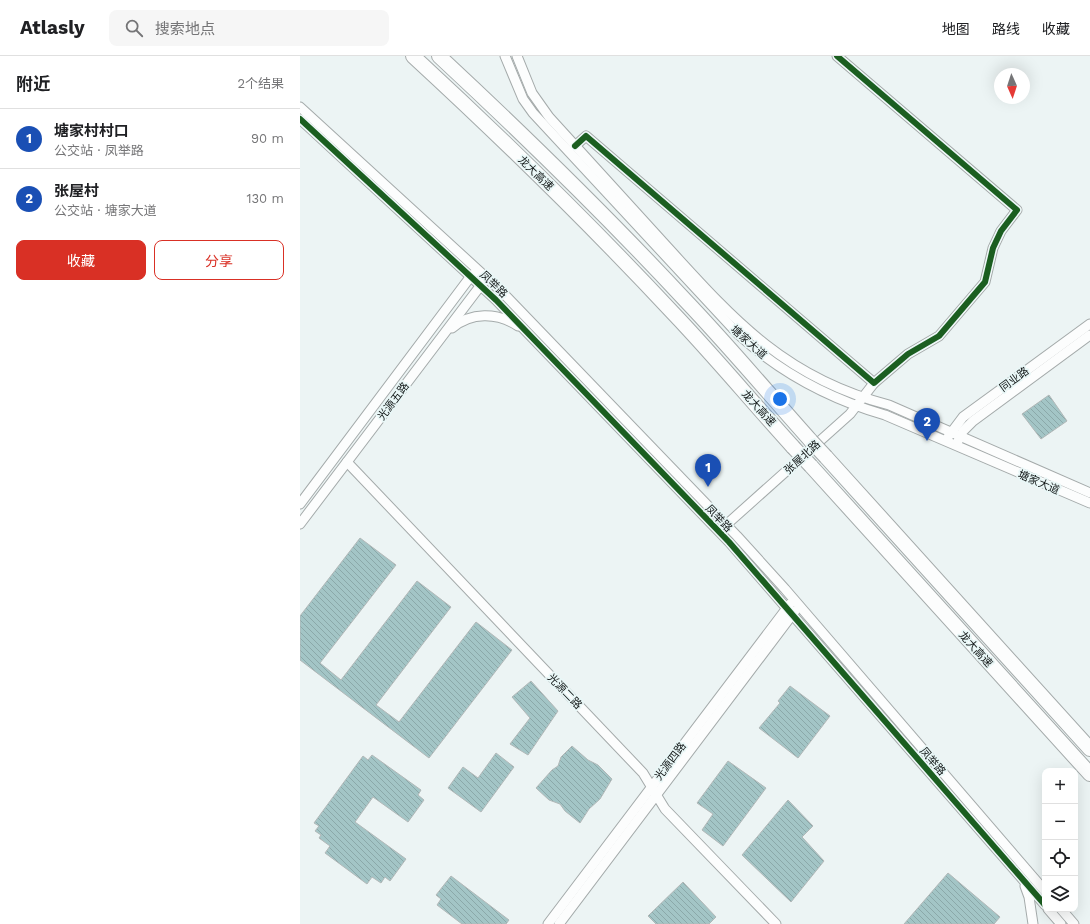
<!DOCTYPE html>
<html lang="zh">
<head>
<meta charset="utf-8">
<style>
	body { margin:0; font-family:"Work Sans","Noto Sans SC",sans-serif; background:#f6f6f6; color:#202124 }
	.controls { position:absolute; right:12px; bottom:12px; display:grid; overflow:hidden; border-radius:8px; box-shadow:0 4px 16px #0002 }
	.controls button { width:36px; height:36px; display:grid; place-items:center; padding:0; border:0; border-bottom:1px solid #e0e0e0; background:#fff; color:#202124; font:20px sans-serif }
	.compass { position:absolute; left:694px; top:12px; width:36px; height:36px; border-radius:50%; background:#fff; box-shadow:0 4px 16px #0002; rotate:177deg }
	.you { position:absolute; left:480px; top:343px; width:14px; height:14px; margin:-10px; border:3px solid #fff; border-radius:50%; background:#1a73e8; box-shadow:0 0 0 6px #1a73e833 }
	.badge { display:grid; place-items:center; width:26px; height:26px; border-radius:50%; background:#d93025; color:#fff; font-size:13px; font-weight:700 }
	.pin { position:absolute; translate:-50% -33px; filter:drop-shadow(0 1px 2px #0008) }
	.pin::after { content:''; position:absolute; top:21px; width:14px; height:12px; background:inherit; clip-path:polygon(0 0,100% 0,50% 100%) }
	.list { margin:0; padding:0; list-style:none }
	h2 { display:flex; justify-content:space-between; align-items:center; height:52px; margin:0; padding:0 16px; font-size:17px }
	h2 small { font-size:13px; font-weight:400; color:#757577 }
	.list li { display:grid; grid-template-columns:26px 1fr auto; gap:12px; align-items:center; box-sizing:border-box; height:60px; padding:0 16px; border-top:1px solid #e0e0e0 }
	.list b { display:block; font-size:15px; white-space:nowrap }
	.list p { margin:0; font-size:13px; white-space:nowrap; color:#757577 }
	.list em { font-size:13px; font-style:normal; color:#757577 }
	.actions { display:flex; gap:8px; padding:12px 16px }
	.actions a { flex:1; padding:9px 0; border:1px solid #d93025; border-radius:8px; text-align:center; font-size:14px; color:#d93025 }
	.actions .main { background:#d93025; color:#fff }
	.icon { flex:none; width:22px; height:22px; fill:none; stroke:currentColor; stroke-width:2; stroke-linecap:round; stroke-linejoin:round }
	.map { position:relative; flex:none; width:790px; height:868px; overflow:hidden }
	header { display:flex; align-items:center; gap:24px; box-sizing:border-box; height:56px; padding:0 20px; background:#fff; border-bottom:1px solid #e0e0e0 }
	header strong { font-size:19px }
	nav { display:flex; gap:22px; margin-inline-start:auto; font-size:14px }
	.search { width:280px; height:36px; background:#f6f6f6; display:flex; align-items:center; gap:10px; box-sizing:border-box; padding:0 14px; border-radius:8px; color:#757577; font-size:15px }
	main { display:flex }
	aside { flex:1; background:#fff }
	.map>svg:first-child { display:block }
	.building { fill:url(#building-back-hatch); stroke:#b2b8b8 }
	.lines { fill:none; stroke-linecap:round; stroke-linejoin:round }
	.minor-casing { stroke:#a4aaaa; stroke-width:11 }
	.highway-casing { stroke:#a4aaaa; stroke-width:16 }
	.minor { stroke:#fcfdfd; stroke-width:9 }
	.highway { stroke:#fcfdfd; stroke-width:14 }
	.highway-bridge-casing { stroke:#a4aaaa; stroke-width:16; stroke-linecap:butt }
	.highway-bridge { stroke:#fcfdfd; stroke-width:14 }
	.cycleway-casing { stroke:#e9f7f7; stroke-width:8 }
	.cycleway { stroke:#1b5e20; stroke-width:6 }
	.labels { text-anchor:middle; stroke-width:3.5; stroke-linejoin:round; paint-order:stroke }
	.street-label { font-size:11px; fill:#121717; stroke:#e9f7f7 }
</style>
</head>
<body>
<header>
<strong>Atlasly</strong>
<div class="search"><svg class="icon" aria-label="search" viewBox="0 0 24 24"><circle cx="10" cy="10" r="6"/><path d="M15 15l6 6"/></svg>搜索地点</div>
<nav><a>地图</a><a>路线</a><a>收藏</a></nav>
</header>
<main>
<aside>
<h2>附近<small>2个结果</small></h2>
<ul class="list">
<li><span class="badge" style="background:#1a4fb4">1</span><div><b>塘家村村口</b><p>公交站 · 凤举路</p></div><em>90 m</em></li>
<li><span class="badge" style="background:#1a4fb4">2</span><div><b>张屋村</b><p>公交站 · 塘家大道</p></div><em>130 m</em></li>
</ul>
<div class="actions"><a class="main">收藏</a><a>分享</a></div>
</aside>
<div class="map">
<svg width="790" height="868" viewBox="0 0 790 868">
	<defs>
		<pattern id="building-back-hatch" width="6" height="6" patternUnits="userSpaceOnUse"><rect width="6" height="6" fill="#a3c5c6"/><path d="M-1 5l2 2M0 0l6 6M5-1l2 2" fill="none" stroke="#8ba8a9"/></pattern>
	</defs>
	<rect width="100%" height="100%" fill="#ecf4f4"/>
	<g class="building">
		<polygon points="749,339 767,365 741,383 722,358"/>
		<polygon points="60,482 96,509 20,607 41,624 117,525 151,551 76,649 99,666 176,566 212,594 129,702 0,604 0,560"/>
		<polygon points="231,625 258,655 228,699 210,688 230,662 212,641"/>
		<polygon points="490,630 530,660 498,702 459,672 480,647 478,645"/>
		<polygon points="272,690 288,704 298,709 312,723 300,743 289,753 280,767 265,755 260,748 249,744 236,732 252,714 258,710 261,701"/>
		<polygon points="196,697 214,711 181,756 148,732 163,711 178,722"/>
		<polygon points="72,699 121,734 118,739 124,744 108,766 73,741 55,766 106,803 90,825 85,821 81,827 72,821 67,828 25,797 30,790 19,782 21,779 15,775 19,770 14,767 63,700 68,704"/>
		<polygon points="428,705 466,732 423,790 402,774 413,758 397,747"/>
		<polygon points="488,744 513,770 502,781 524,805 491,846 442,799"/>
		<polygon points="648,817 700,861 694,868 604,868"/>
		<polygon points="151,820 209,864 206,868 162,868 137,849 141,843 136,839"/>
		<polygon points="383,826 416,861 409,868 356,868 348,860"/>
	</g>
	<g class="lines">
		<defs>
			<g id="minor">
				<path d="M205 0 223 43 233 57 439 279C481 317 530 343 585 359L790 447"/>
				<path d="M217 0 232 37 249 61C286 102 324 143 361 184 431 261 483 322 589 349L790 437"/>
				<polyline points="0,51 202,236 437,480 485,533 745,835"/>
				<polyline points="0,63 196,244 429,486 745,849"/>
				<polyline points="275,90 286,80 574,327 608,298 639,280 685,226 693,192 701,175 717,154 537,0"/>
				<path d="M152 272C171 256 197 256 218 270"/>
				<polyline points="648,381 663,361 790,268"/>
				<polyline points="658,385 663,375 673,365 790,279"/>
				<polyline points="47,406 343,717 365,753 476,868"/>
				<polyline points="0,448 171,220 175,217"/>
				<polyline points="0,468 184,225"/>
				<polyline points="426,469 550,358 574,327"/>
				<polyline points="725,830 729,841 733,868"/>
				<polyline points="748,853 761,868"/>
				<polyline points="761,853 774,868"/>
				<polyline points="248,868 490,548"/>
				<polyline points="259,868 495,555"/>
			</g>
			<g id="highway">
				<path d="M113 0C203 83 290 168 374 258 415 301 453 347 493 391"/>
				<path d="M139 0C224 79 307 160 386 245 429 290 469 338 511 385"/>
				<polyline points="526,401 790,693"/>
				<polyline points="511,410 790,718"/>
			</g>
		</defs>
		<use href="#minor" class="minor-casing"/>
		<use href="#highway" class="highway-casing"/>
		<use href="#minor" class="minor"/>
		<use href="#highway" class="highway"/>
		<defs>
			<g id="highway-bridge">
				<polyline points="511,385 526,401"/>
				<polyline points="493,391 511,410"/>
			</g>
		</defs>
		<use href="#highway-bridge" class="highway-bridge-casing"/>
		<use href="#highway-bridge" class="highway-bridge"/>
		<defs>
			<g id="cycleway">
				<polyline points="0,63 196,244 429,486 745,849"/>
				<polyline points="275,90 286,80 574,327 608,298 639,280 685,226 693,192 701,175 717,154 537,0"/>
			</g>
		</defs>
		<use href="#cycleway" class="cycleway-casing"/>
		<use href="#cycleway" class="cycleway"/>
	</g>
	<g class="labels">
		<g class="street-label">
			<text transform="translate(236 117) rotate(44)" y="4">龙大高速</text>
			<text transform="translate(194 228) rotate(44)" y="4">凤举路</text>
			<text transform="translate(449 286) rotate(42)" y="4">塘家大道</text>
			<text transform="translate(714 323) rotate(-36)" y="4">同业路</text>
			<text transform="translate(93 345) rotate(-53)" y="4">光源五路</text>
			<text transform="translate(459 352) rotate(48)" y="4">龙大高速</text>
			<text transform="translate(502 401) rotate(-42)" y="4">张屋北路</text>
			<text transform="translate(739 426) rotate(23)" y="4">塘家大道</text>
			<text transform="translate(419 462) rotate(46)" y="4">凤举路</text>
			<text transform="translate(676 593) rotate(48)" y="4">龙大高速</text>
			<text transform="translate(265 635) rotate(46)" y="4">光源二路</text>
			<text transform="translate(370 705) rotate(-53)" y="4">光源四路</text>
			<text transform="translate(633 705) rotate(49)" y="4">凤举路</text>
		</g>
	</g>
</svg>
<div class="controls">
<button>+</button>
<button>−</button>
<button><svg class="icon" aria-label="locate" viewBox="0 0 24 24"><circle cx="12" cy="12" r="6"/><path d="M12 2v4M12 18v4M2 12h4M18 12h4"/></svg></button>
<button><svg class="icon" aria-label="layers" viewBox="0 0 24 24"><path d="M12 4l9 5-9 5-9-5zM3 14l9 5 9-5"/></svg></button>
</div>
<svg class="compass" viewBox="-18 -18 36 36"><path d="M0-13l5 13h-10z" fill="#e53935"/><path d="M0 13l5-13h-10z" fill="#757577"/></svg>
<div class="you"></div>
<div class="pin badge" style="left:408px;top:431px;background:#1a4fb4">1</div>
<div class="pin badge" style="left:627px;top:385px;background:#1a4fb4">2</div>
</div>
</main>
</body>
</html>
